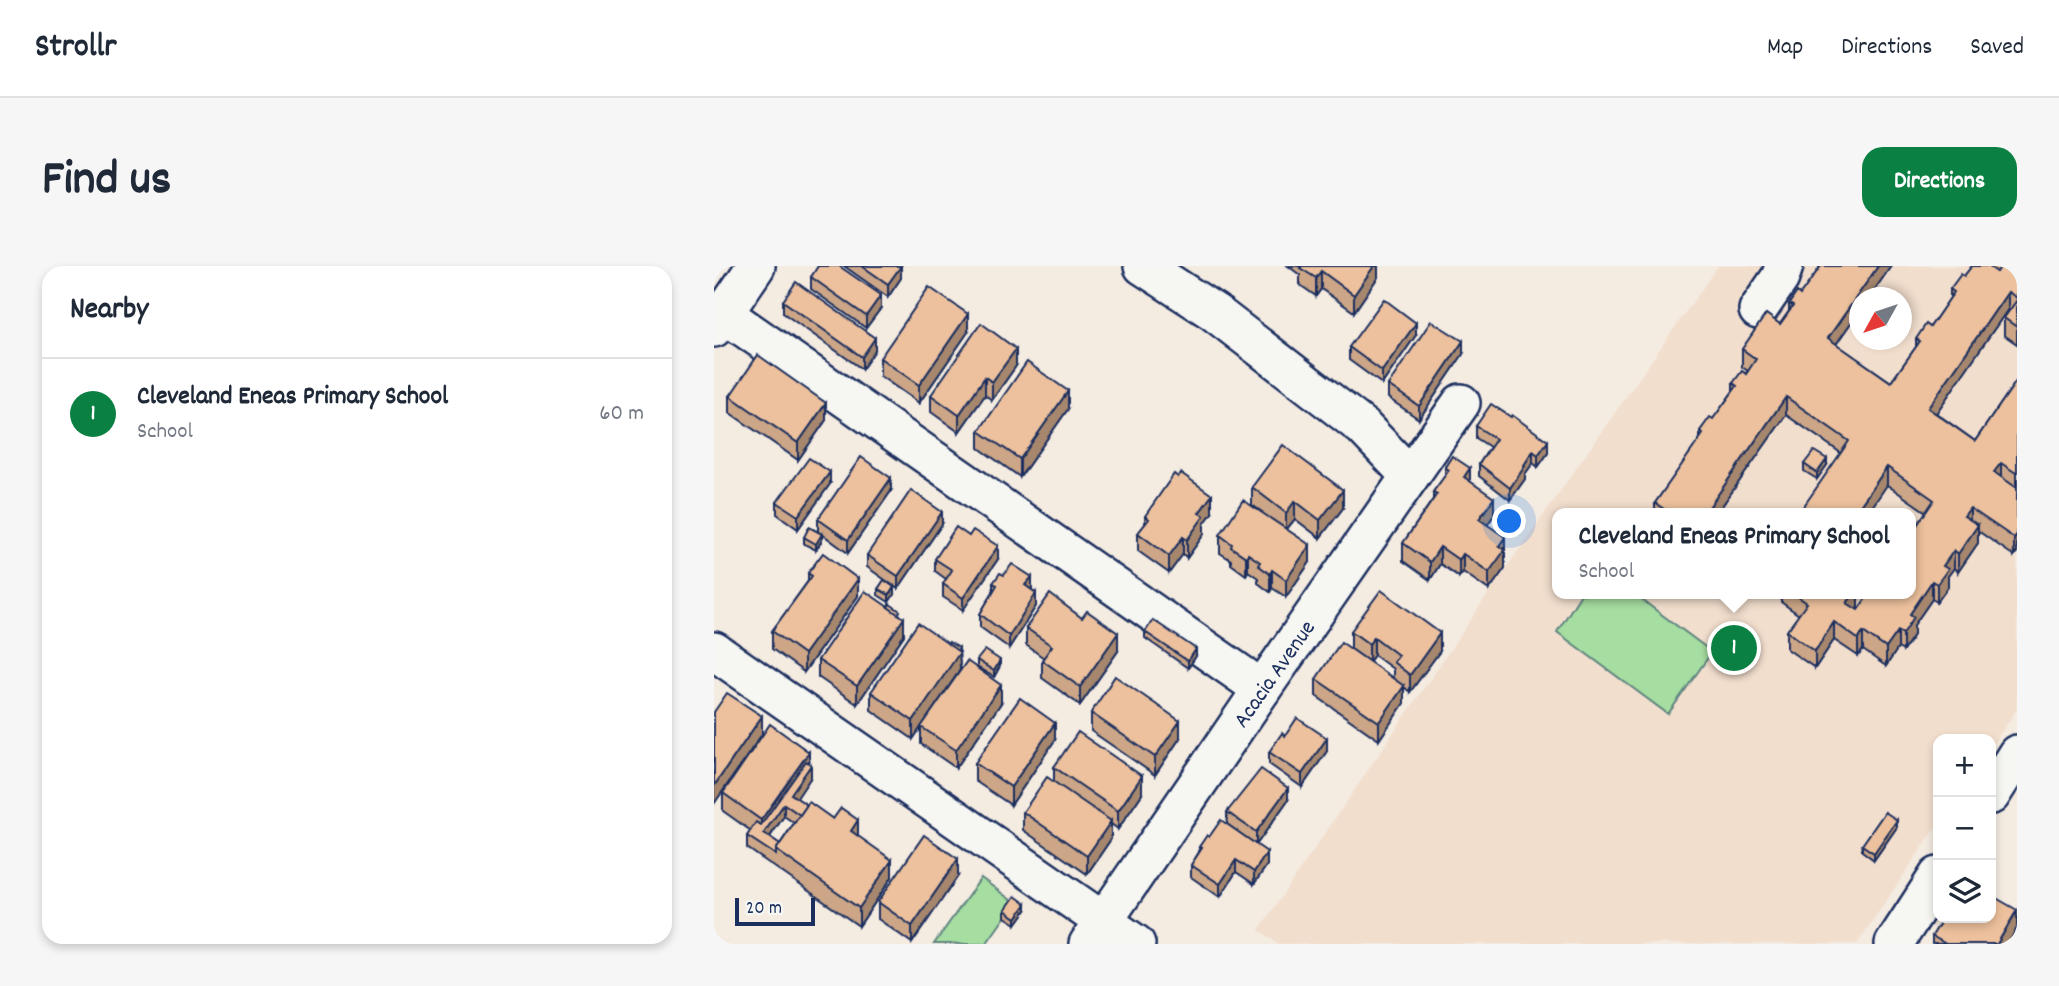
<!DOCTYPE html>
<html lang="en">
<head>
<meta charset="utf-8">
<style>
	body { margin:0; font-family:Dekko,sans-serif; background:#f6f6f7; color:#1f2937 }
	.controls { position:absolute; right:21px; bottom:21px; display:grid; overflow:hidden; border-radius:14px; box-shadow:0 4px 10px #0003 }
	.controls button { width:63px; height:63px; display:grid; place-items:center; padding:0; border:0; border-bottom:2px solid #e0e1e3; background:#fff; color:#1f2937; font:35px sans-serif }
	.compass { position:absolute; left:1135px; top:21px; width:63px; height:63px; border-radius:50%; background:#fff; box-shadow:0 4px 10px #0003; rotate:230deg }
	.scale { position:absolute; left:21px; bottom:18px; width:80px; box-sizing:border-box; padding-left:7px; border:4px solid #1b2f5e; border-top:0; font-size:19px; line-height:24px; white-space:nowrap; color:#1b2f5e; -webkit-text-stroke:5px #f6f6f2; paint-order:stroke }
	.you { position:absolute; left:796px; top:256px; width:24px; height:24px; margin:-18px; border:5px solid #fff; border-radius:50%; background:#1a73e8; box-shadow:0 0 0 10px #1a73e833 }
	.badge { display:grid; place-items:center; width:46px; height:46px; border-radius:50%; background:#0b8043; color:#fff; font-size:23px; font-weight:700 }
	.pin { position:absolute; translate:-50% -50%; border:4px solid #fff; box-shadow:0 2px 7px #0006 }
	.popup { position:absolute; left:838px; top:242px; width:364px; height:91px; box-sizing:border-box; display:grid; place-content:center; border-radius:14px; background:#fff; filter:drop-shadow(0 2px 5px #0005); font-size:23px; white-space:nowrap; color:#747a83 }
	.popup b { font-size:26px; color:#1f2937 }
	.popup::after { content:''; position:absolute; left:50%; top:100%; margin-left:-14px; border:14px solid transparent; border-top-color:#fff }
	.list { margin:0; padding:0; list-style:none }
	h2 { display:flex; justify-content:space-between; align-items:center; height:91px; margin:0; padding:0 28px; font-size:30px }
	h2 small { font-size:23px; font-weight:400; color:#747a83 }
	.list li { display:grid; grid-template-columns:46px 1fr auto; gap:21px; align-items:center; box-sizing:border-box; height:112px; padding:0 28px; border-top:2px solid #e0e1e3 }
	.list b { display:block; font-size:26px; white-space:nowrap }
	.list p { margin:0; font-size:23px; white-space:nowrap; color:#747a83 }
	.list em { font-size:23px; font-style:normal; color:#747a83 }
	.icon { flex:none; width:38px; height:38px; fill:none; stroke:currentColor; stroke-width:2; stroke-linecap:round; stroke-linejoin:round }
	.map { position:relative; flex:none; width:1303px; height:678px; overflow:hidden; border-radius:21px }
	header { display:flex; align-items:center; gap:42px; box-sizing:border-box; height:98px; padding:0 35px; background:#fff; border-bottom:2px solid #e0e1e3 }
	header strong { font-size:33px }
	nav { display:flex; gap:38px; margin-inline-start:auto; font-size:24px }
	.intro { display:flex; align-items:center; justify-content:space-between; box-sizing:border-box; height:168px; padding:0 42px }
	h1 { margin:0; font-size:49px }
	.button { padding:18px 32px; border-radius:21px; background:#0b8043; color:#fff; font-size:24px; font-weight:700 }
	main { display:flex; gap:42px; padding:0 42px }
	aside { flex:1; background:#fff; border-radius:21px; box-shadow:0 4px 10px #0003 }
	.map>svg:first-child { display:block }
	.built { fill:#f2decd; fill-rule:evenodd }
	.green { fill:#a6dda1; stroke:#608680; stroke-width:2 }
	.lines { fill:none; stroke-linecap:round; stroke-linejoin:round }
	.minor-casing { stroke:#1b2f5e; stroke-width:42 }
	.minor { stroke:#f6f6f2; stroke-width:37 }
	.wall { fill:#cca687; stroke:#1b2f5e; stroke-width:2; fill-rule:evenodd }
	.shaded-wall { fill:#a6876e; stroke:#1b2f5e; stroke-width:2 }
	.building { fill:#edc19d; stroke:#1b2f5e; stroke-width:2 }
	.labels { text-anchor:middle; stroke-width:5; stroke-linejoin:round; paint-order:stroke }
	.street-label { font-size:23px; fill:#1b2f5e; stroke:#f6f6f2 }
</style>
</head>
<body>
<header>
<strong>Strollr</strong>
<nav><a>Map</a><a>Directions</a><a>Saved</a></nav>
</header>
<div class="intro"><h1>Find us</h1><a class="button">Directions</a></div>
<main>
<aside>
<h2>Nearby<small></small></h2>
<ul class="list">
<li><span class="badge">1</span><div><b>Cleveland Eneas Primary School</b><p>School</p></div><em>60 m</em></li>
</ul>
</aside>
<div class="map">
<svg width="1303" height="678" viewBox="0 0 1303 678">
	<rect width="100%" height="100%" fill="#f4ebe1"/>
	<filter id="ink" filterUnits="userSpaceOnUse"><feTurbulence type="fractalNoise" baseFrequency=".0143" numOctaves="2"/><feDisplacementMap in="SourceGraphic" scale="14" xChannelSelector="R" yChannelSelector="G"/><feConvolveMatrix kernelMatrix="1 2 1 2 8 2 1 2 1" color-interpolation-filters="sRGB"/></filter>
	<g filter="url(#ink)">
		<path class="built" d="M1004 0H1303V443L1277 481V473H1224V558L1143 678H565L545 664 779 321ZM1146 32H1188V74H1146ZM843 247H1197V328H843Z"/>
		<g class="green">
			<polygon points="867,328 920,328 998,386 954,448 843,366"/>
			<polygon points="267,612 301,637 272,678 220,678"/>
		</g>
		<g class="lines">
			<defs>
				<g id="minor">
					<polyline points="429,0 500,46 649,161 696,210"/>
					<polyline points="1044,44 1066,12 1070,0"/>
					<polyline points="9,47 548,423"/>
					<polyline points="0,62 42,0"/>
					<polyline points="0,385 422,678"/>
					<polyline points="1277,529 1303,488"/>
					<polyline points="374,678 548,423 747,137"/>
					<polyline points="1180,678 1224,610"/>
				</g>
			</defs>
			<use href="#minor" class="minor-casing"/>
			<use href="#minor" class="minor"/>
		</g>
		<g class="wall">
			<polygon points="130,0 187,0 187,12 174,31"/>
			<polygon points="574,0 664,0 664,11 640,46 607,23 602,30 586,19 586,9"/>
			<polygon points="1105,0 1177,0 1122,78 1177,116 1202,81 1202,73 1216,61 1236,32 1236,23 1250,10 1258,0 1303,0 1303,78 1290,69 1290,52 1295,44 1294,43 1222,147 1261,175 1303,114 1303,286 1300,290 1264,265 1264,277 1244,306 1240,302 1234,310 1234,321 1223,336 1218,333 1200,359 1200,369 1189,385 1184,382 1172,400 1149,384 1144,390 1120,374 1101,402 1073,383 1073,365 1085,349 1067,336 1067,328 1144,328 1144,340 1142,343 1144,344 1212,246 1072,149 1003,247 941,247 941,237 986,174 986,165 999,153 1019,125 1019,117 1034,105 1028,101 1028,83 1066,58 1075,45 1075,38 1086,29 1105,3"/>
			<polygon points="97,11 167,42 152,62 97,23"/>
			<polygon points="69,35 161,84 148,103 69,47"/>
			<polygon points="254,66 205,137 166,110 166,92"/>
			<polygon points="702,69 668,118 635,94 635,81"/>
			<polygon points="749,88 705,153 674,132 674,119"/>
			<polygon points="302,100 278,134 271,129 245,166 217,146 217,129"/>
			<polygon points="16,130 112,154 84,194 16,147"/>
			<polygon points="354,143 306,211 265,182 265,165"/>
			<polygon points="762,160 834,187 824,201 819,197 811,208 811,213 796,234 765,210 765,198 776,181 762,172"/>
			<polygon points="1090,198 1113,199 1103,213 1090,205"/>
			<polygon points="731,201 756,215 780,249 773,259 791,271 791,302 775,324 749,306 745,311 726,298 716,314 689,295 689,277 719,233 719,226 731,210"/>
			<polygon points="116,218 84,263 63,248 63,236"/>
			<polygon points="538,221 629,242 606,272 581,253 573,263 596,296 572,331 558,322 556,326 544,317 544,312 534,305 532,309 517,298 517,294 506,287 506,269 548,246 538,239"/>
			<polygon points="177,225 134,287 108,268 108,274 102,284 90,278 90,271 104,265 104,253"/>
			<polygon points="498,247 490,258 490,268 473,292 469,288 455,307 424,285 424,267 431,258 431,250"/>
			<polygon points="791,249 811,259 806,266 791,256"/>
			<polygon points="228,258 184,323 153,301 153,289"/>
			<polygon points="221,293 284,293 249,344 229,331 229,318 232,313 221,305"/>
			<polygon points="94,307 144,330 90,406 58,383 58,365 94,315"/>
			<polygon points="279,317 317,324 322,340 295,382 266,361 266,348 279,326"/>
			<polygon points="164,323 180,328 175,336 164,329"/>
			<polygon points="186,349 190,369 143,438 104,411 104,394"/>
			<polygon points="312,362 404,385 366,439 328,412 328,394 330,392 312,379"/>
			<path d="M637 365 726 385 696 426 690 421V437L665 474 602 430V413L655 396 637 383ZM660 389 679 403V412L655 396Z"/>
			<polygon points="431,366 482,390 474,402 431,372"/>
			<polygon points="234,378 245,386 246,404 199,473 157,444 157,426"/>
			<polygon points="263,394 286,400 280,411 263,401"/>
			<polygon points="287,437 242,502 207,478 207,461"/>
			<polygon points="377,447 466,472 441,509 377,465"/>
			<polygon points="571,470 613,485 588,521 555,498 555,486"/>
			<polygon points="341,474 297,539 261,515 261,497"/>
			<path d="M95 497 97 511 82 532 144 570 178 611 145 660 33 582V570L37 565 9 545V527ZM70 550 80 557 66 578 56 571Z"/>
			<polygon points="340,501 428,528 404,563 397,558 397,573 373,608 309,564 309,546 340,516"/>
			<polygon points="574,534 542,579 553,599 540,618 522,606 506,631 477,611 477,599 485,586 485,581 495,571 534,573 513,558 513,546"/>
			<polygon points="1183,561 1160,594 1148,585 1148,579"/>
			<polygon points="244,610 198,677 164,653 164,636"/>
			<polygon points="291,644 312,644 302,658 291,651"/>
			<polygon points="1218,670 1294,678 1218,678"/>
		</g>
		<g class="shaded-wall">
			<polygon points="187,0 187,12 174,31 174,18"/>
			<polygon points="660,0 664,0 664,11 640,46 640,29"/>
			<polygon points="1164,0 1177,0 1155,32 1145,32 1145,45 1114,90 1114,72"/>
			<polygon points="607,5 607,23 602,30 602,12"/>
			<polygon points="1294,26 1294,43 1214,159 1214,142"/>
			<polygon points="167,29 167,42 152,62 152,50"/>
			<polygon points="254,48 254,66 205,137 205,119"/>
			<polygon points="702,57 702,69 668,118 668,105"/>
			<polygon points="161,72 161,84 148,103 148,91"/>
			<polygon points="749,75 749,88 705,153 705,140"/>
			<polygon points="302,83 302,100 278,134 278,116"/>
			<polygon points="271,111 271,129 245,166 245,149"/>
			<polygon points="354,125 354,143 306,211 306,193"/>
			<polygon points="1072,131 1072,149 1003,247 991,247"/>
			<polygon points="112,137 112,154 84,194 84,177"/>
			<polygon points="834,175 834,187 824,201 824,189"/>
			<polygon points="819,185 819,197 811,208 811,213 796,234 796,222 810,199"/>
			<polygon points="1113,193 1113,199 1103,213 1103,207"/>
			<polygon points="1287,197 1287,214 1280,206"/>
			<polygon points="1173,201 1173,219 1154,247 1141,247"/>
			<polygon points="756,202 756,219 750,211"/>
			<polygon points="116,206 116,218 84,263 84,250"/>
			<polygon points="1303,206 1303,223 1302,225 1302,207"/>
			<polygon points="177,212 177,225 134,287 134,274"/>
			<polygon points="629,224 629,242 606,272 606,254"/>
			<polygon points="498,229 498,247 490,258 490,268 473,292 473,274 485,247"/>
			<polygon points="780,232 780,249 765,271 765,253"/>
			<polygon points="581,235 581,253 572,264 572,247"/>
			<polygon points="1256,242 1256,259 1250,250"/>
			<polygon points="228,246 228,258 184,323 184,310"/>
			<polygon points="811,253 811,259 806,266 806,260"/>
			<polygon points="1264,259 1264,277 1244,306 1244,288"/>
			<polygon points="108,268 108,274 102,284 102,278"/>
			<polygon points="1303,268 1303,286 1300,290 1300,272"/>
			<polygon points="469,271 469,288 455,307 455,290"/>
			<polygon points="791,271 791,302 775,324 775,306 785,280"/>
			<polygon points="596,279 596,296 572,331 572,314"/>
			<polygon points="284,280 284,293 249,344 249,332"/>
			<polygon points="726,281 726,298 716,314 716,296"/>
			<polygon points="1240,284 1240,302 1234,310 1234,321 1223,336 1223,318 1229,300"/>
			<polygon points="534,288 534,305 532,309 532,291"/>
			<polygon points="749,288 749,306 745,311 745,294"/>
			<polygon points="558,304 558,322 556,326 556,308"/>
			<polygon points="318,311 318,323 311,332 311,319"/>
			<polygon points="144,313 144,330 90,406 90,388"/>
			<polygon points="1218,315 1218,333 1200,359 1200,369 1189,385 1189,368 1196,348"/>
			<polygon points="180,321 180,328 175,336 175,329"/>
			<polygon points="322,327 322,340 295,382 295,370"/>
			<polygon points="1140,328 1144,328 1144,340 1133,355 1133,337"/>
			<polygon points="190,352 190,369 143,438 143,420"/>
			<polygon points="1120,356 1120,374 1101,402 1101,385"/>
			<polygon points="1184,365 1184,382 1172,400 1172,382"/>
			<polygon points="1149,366 1149,384 1144,390 1144,373"/>
			<polygon points="404,367 404,385 366,439 366,421"/>
			<polygon points="726,367 726,385 696,426 696,409"/>
			<polygon points="660,371 660,389 655,396 655,378"/>
			<polygon points="245,382 246,404 199,473 199,455"/>
			<polygon points="482,383 482,390 474,402 474,395"/>
			<polygon points="286,394 286,400 280,411 280,405"/>
			<polygon points="287,419 287,437 242,502 242,484"/>
			<polygon points="690,420 690,437 665,474 665,456"/>
			<polygon points="48,450 48,468 0,538 0,520"/>
			<polygon points="466,455 466,472 441,509 441,491"/>
			<polygon points="341,457 341,474 297,539 297,521"/>
			<polygon points="613,472 613,485 588,521 588,508"/>
			<polygon points="95,486 95,502 97,499 97,511 77,541 70,538 70,550 50,579 47,572 47,554"/>
			<polygon points="428,510 428,528 404,563 404,545"/>
			<polygon points="574,522 574,534 542,579 542,566"/>
			<polygon points="144,554 144,572 137,565"/>
			<polygon points="1183,554 1183,561 1160,594 1160,587"/>
			<polygon points="397,555 397,573 373,608 373,590"/>
			<polygon points="553,586 553,599 540,618 540,606"/>
			<polygon points="244,593 244,610 198,677 198,660"/>
			<polygon points="178,594 178,611 145,660 145,642"/>
			<polygon points="522,594 522,606 506,631 506,618"/>
			<polygon points="1281,603 1281,610 1277,615 1277,609"/>
			<polygon points="312,638 312,644 302,658 302,652"/>
			<polygon points="1303,645 1303,662 1294,678 1283,678"/>
		</g>
		<g class="building">
			<polygon points="104,0 125,0 167,29 152,50 97,11"/>
			<polygon points="148,0 187,0 174,18"/>
			<polygon points="588,0 660,0 640,29 607,5 602,12 586,2"/>
			<polygon points="1107,0 1164,0 1114,72 1177,116 1206,75 1202,73 1212,58 1216,61 1240,26 1236,23 1247,8 1250,10 1258,0 1274,0 1283,6 1287,0 1303,11 1303,32 1294,26 1214,142 1261,175 1303,114 1303,206 1302,207 1287,197 1280,206 1303,222 1303,268 1300,272 1256,242 1250,250 1264,259 1244,288 1240,284 1229,300 1234,303 1223,318 1218,315 1196,348 1200,351 1189,368 1184,365 1172,382 1149,366 1144,373 1120,356 1101,385 1073,365 1093,337 1080,328 1140,328 1133,337 1144,344 1155,328 1197,328 1197,268 1220,234 1173,201 1141,247 1085,247 1135,175 1072,131 991,247 956,247 941,237 989,168 986,165 996,151 999,153 1023,120 1019,117 1028,105 1032,108 1042,93 1028,83 1052,48 1066,58 1079,40 1075,38 1083,26 1086,29"/>
			<polygon points="1296,0 1303,0 1303,5"/>
			<polygon points="82,16 161,72 148,91 69,35"/>
			<polygon points="215,21 254,48 205,119 166,92"/>
			<polygon points="670,33 702,57 668,105 635,81"/>
			<polygon points="1303,34 1303,61 1290,52"/>
			<polygon points="717,55 749,75 705,140 674,119"/>
			<polygon points="267,57 302,83 278,116 271,111 245,149 217,129"/>
			<polygon points="44,89 112,137 84,177 16,130"/>
			<polygon points="313,96 354,125 306,193 265,165"/>
			<polygon points="777,138 797,151 798,149 834,175 824,189 819,185 810,199 811,200 796,222 765,198 782,173 762,160"/>
			<polygon points="569,179 629,224 606,254 581,235 572,247 538,221"/>
			<polygon points="1100,185 1113,193 1103,207 1090,198"/>
			<polygon points="738,190 756,202 750,211 780,232 765,253 791,271 785,280 791,284 775,306 749,288 745,294 726,281 716,296 689,277 723,228 719,226 735,204 731,201"/>
			<polygon points="147,191 177,212 134,274 104,253"/>
			<polygon points="95,192 116,206 84,250 63,236"/>
			<polygon points="467,207 498,229 485,247 490,250 473,274 469,271 455,290 424,267 435,253 431,250 460,208 464,211"/>
			<polygon points="197,224 228,246 184,310 153,289"/>
			<polygon points="529,234 596,279 572,314 558,304 556,308 544,299 546,296 534,288 532,291 517,281 518,278 506,269"/>
			<polygon points="796,242 811,253 806,260 791,249"/>
			<polygon points="95,261 108,268 102,278 90,271"/>
			<polygon points="242,261 255,270 259,264 284,280 249,332 229,318 238,304 221,293"/>
			<polygon points="109,287 144,313 90,388 58,365 98,310 94,307"/>
			<polygon points="298,298 318,311 311,319 322,327 295,370 266,348 283,319 279,317 286,307 290,309"/>
			<polygon points="170,314 180,321 175,329 164,323"/>
			<polygon points="667,324 726,367 696,409 679,396 684,389 660,371 655,378 637,365"/>
			<polygon points="151,325 190,352 143,420 104,394"/>
			<polygon points="336,328 368,352 373,345 404,367 366,421 328,394 338,380 312,362"/>
			<polygon points="176,338 186,345 184,348 174,341"/>
			<polygon points="439,354 482,383 474,395 431,366"/>
			<polygon points="204,357 246,386 199,455 157,426"/>
			<polygon points="235,376 245,382 244,385 234,378"/>
			<polygon points="627,376 690,420 665,456 602,413"/>
			<polygon points="271,384 286,394 280,405 263,394"/>
			<polygon points="253,395 287,419 242,484 207,461"/>
			<polygon points="401,410 466,455 441,491 377,447"/>
			<polygon points="13,427 48,450 0,520 0,446"/>
			<polygon points="306,432 341,457 297,521 261,497"/>
			<polygon points="583,452 613,472 588,508 555,486 568,467 571,470"/>
			<polygon points="56,458 95,486 47,554 9,527"/>
			<polygon points="364,466 428,510 404,545 340,501"/>
			<polygon points="92,495 97,499 77,528 93,539 86,549 70,538 50,567 66,578 62,584 62,589 33,570 42,556 47,559"/>
			<polygon points="547,503 574,522 542,566 513,546"/>
			<polygon points="333,511 397,555 373,590 309,546"/>
			<polygon points="95,536 119,553 127,542 144,554 137,565 178,594 145,642 62,584"/>
			<polygon points="1171,546 1183,554 1160,587 1148,579"/>
			<polygon points="507,554 553,586 540,606 522,594 506,618 477,599 488,582 485,581 493,569 495,571"/>
			<polygon points="210,569 244,593 198,660 164,636"/>
			<polygon points="1277,600 1281,603 1277,609"/>
			<polygon points="1277,629 1303,644 1283,678 1232,678 1218,670 1229,652 1277,652"/>
			<polygon points="301,630 312,638 302,652 291,644"/>
		</g>
	</g>
	<g class="labels">
		<g class="street-label">
			<text transform="translate(559 407) rotate(-55)" y="8">Acacia Avenue</text>
		</g>
	</g>
</svg>
<div class="controls">
<button>+</button>
<button>−</button>
<button><svg class="icon" aria-label="layers" viewBox="0 0 24 24"><path d="M12 4l9 5-9 5-9-5zM3 14l9 5 9-5"/></svg></button>
</div>
<svg class="compass" viewBox="-18 -18 36 36"><path d="M0-13l5 13h-10z" fill="#e53935"/><path d="M0 13l5-13h-10z" fill="#747a83"/></svg>
<div class="scale">20 m</div>
<div class="you"></div>
<div class="pin badge" style="left:1020px;top:382px">1</div>
<div class="popup"><b>Cleveland Eneas Primary School</b>School</div>
</div>
</main>
</body>
</html>
